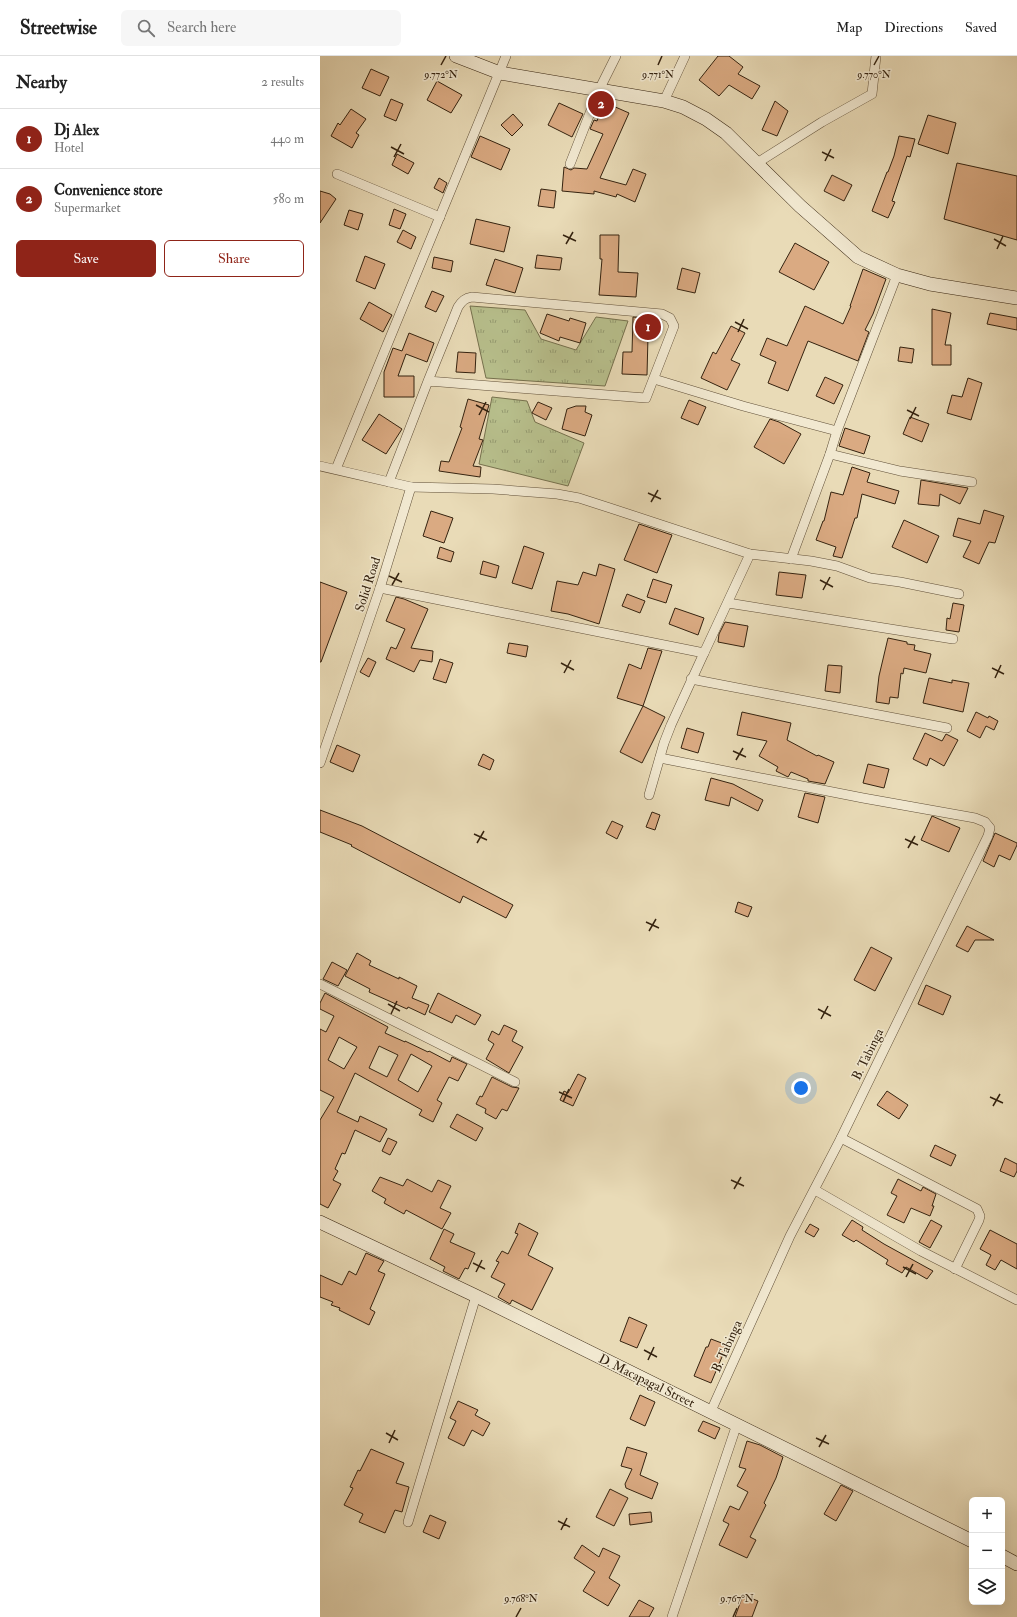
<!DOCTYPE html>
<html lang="en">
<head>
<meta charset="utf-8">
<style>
	body { margin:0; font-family:"IM FELL Double Pica",serif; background:#f6f6f6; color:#222 }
	.controls { position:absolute; right:12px; bottom:12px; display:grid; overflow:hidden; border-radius:6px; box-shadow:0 4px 16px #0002 }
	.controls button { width:36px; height:36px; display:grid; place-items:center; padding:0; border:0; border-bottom:1px solid #e0e0e0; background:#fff; color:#222; font:20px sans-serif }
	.you { position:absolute; left:481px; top:1032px; width:14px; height:14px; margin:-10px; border:3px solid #fff; border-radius:50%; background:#1a73e8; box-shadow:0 0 0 6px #1a73e833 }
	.badge { display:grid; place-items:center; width:26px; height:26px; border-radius:50%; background:#8f2418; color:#fff; font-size:13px; font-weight:700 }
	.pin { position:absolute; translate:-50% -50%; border:2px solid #fff; box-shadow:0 1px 4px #0006 }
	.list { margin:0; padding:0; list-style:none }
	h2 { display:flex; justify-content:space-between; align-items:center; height:52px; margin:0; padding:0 16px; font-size:17px }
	h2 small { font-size:13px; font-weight:400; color:#767676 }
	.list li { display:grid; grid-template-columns:26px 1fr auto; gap:12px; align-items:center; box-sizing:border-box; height:60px; padding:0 16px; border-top:1px solid #e0e0e0 }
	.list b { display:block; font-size:15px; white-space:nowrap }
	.list p { margin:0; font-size:13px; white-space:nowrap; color:#767676 }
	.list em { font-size:13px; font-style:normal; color:#767676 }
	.actions { display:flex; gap:8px; padding:12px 16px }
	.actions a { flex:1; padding:9px 0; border:1px solid #8f2418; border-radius:6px; text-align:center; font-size:14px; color:#8f2418 }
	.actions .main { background:#8f2418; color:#fff }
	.icon { flex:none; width:22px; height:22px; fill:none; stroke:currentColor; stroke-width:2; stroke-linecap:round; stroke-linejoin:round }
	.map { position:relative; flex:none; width:697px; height:1561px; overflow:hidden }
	header { display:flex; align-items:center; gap:24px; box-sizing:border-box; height:56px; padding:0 20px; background:#fff; border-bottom:1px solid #e0e0e0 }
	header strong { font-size:19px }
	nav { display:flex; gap:22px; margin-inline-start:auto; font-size:14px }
	.search { width:280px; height:36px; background:#f6f6f6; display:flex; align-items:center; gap:10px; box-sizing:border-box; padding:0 14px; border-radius:6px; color:#767676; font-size:15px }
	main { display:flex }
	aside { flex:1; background:#fff }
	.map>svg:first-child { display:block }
	.grass { fill:url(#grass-tufts); stroke:#76714e }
	.building { fill:#daaa82; stroke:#34220f; fill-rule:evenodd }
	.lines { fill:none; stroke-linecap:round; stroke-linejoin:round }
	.street-casing { stroke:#615039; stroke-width:10 }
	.secondary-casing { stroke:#34220f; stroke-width:14 }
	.street { stroke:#f1e8d0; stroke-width:9 }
	.secondary { stroke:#f1e8d0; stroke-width:13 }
	.ticks { fill:none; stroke:#34220f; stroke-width:1.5 }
	.labels { text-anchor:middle; stroke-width:3; stroke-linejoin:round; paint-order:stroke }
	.street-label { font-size:13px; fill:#34220f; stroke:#f1e8d0 }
	.ticks-label { font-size:10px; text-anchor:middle; fill:#34220f; stroke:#f1e8d0; stroke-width:3; stroke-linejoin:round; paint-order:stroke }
</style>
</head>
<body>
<header>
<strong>Streetwise</strong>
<div class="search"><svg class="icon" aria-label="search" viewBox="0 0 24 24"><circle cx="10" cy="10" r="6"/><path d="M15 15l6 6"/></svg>Search here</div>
<nav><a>Map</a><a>Directions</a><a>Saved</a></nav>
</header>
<main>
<aside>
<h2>Nearby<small>2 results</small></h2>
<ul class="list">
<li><span class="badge">1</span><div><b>Dj Alex</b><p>Hotel</p></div><em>440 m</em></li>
<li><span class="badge">2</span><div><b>Convenience store</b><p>Supermarket</p></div><em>580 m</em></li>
</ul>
<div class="actions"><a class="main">Save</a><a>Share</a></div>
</aside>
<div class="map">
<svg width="697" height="1561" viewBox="0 0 697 1561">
	<defs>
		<pattern id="grass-tufts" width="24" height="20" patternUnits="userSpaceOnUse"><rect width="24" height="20" fill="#b8c08d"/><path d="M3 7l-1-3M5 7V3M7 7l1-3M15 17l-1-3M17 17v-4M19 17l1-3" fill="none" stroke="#969c72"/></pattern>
	</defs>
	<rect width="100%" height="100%" fill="#e9dbb7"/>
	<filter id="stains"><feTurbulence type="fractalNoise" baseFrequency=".005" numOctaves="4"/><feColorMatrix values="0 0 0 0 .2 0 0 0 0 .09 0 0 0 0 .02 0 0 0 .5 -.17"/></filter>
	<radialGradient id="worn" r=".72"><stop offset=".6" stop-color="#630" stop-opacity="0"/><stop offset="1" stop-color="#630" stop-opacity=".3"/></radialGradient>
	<g class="grass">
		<polygon points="150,250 205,254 221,283 256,294 276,261 308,265 285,330 166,322"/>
		<polygon points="172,341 207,345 215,366 264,387 248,430 159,408"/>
	</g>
	<g class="building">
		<polygon points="398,0 409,0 423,11 418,18 440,30 432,43 409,29 399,40 379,24"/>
		<polygon points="51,13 69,21 60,40 42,32"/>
		<polygon points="117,25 142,39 131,57 107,44"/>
		<polygon points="71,43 83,48 76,65 64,60"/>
		<polygon points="455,45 468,55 457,80 442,74"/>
		<polygon points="284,46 309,57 280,122 306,129 313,113 326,118 315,146 297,138 296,141 274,135 274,138 242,135 244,111 251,114 254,112 267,113 283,78 270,73 274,64 277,65"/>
		<polygon points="239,47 263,58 252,81 228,69"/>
		<polygon points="31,53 46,63 36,77 39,79 32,92 11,80 18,67 20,69"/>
		<polygon points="193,58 203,69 192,80 181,69"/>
		<polygon points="608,59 636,67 628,98 598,88"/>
		<polygon points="160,80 190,93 181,114 151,101"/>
		<polygon points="579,80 595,83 590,101 587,100 572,145 575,146 568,162 552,155 567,116 568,116 574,100"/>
		<polygon points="77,98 94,107 88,118 72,109"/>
		<polygon points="637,107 697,120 697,184 624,163"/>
		<polygon points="512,119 532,129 524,145 504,135"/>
		<polygon points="119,122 127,127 123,137 114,132"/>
		<polygon points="221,133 236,135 234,152 218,150"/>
		<polygon points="0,135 10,138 16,143 0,167"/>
		<polygon points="74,153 86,158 80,173 69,169"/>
		<polygon points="29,154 43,158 38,174 24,169"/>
		<polygon points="156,163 190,171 184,196 150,188"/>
		<polygon points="83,174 96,181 91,193 77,186"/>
		<polygon points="280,179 299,179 298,216 318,217 316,241 279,239 282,203 280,203"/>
		<polygon points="475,187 509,206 494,234 459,216"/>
		<polygon points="217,199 242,202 240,214 215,212"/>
		<polygon points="45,200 65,208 55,233 36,225"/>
		<polygon points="114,201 133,205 131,216 112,212"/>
		<polygon points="175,203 203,212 195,237 166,229"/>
		<polygon points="362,212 380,217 375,237 357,233"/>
		<polygon points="543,213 566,223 553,258 545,274 549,276 538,305 488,285 468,335 448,327 456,306 440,299 447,282 467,290 485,250 523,268 531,250 530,250"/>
		<polygon points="112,235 124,240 116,256 105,251"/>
		<polygon points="49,246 72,259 63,276 40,263"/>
		<polygon points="612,253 631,257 625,289 631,289 631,309 612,309"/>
		<polygon points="670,257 697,262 697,274 667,268"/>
		<polygon points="227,258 249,265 250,262 266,267 260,287 240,281 239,285 220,277"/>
		<polygon points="313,261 334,263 333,280 328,280 327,319 302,318 303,296 312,296"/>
		<polygon points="411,270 425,277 411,304 420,308 407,334 381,322 393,296 396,298"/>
		<polygon points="89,277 114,287 107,306 86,298 78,320 94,320 94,341 64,341 64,316 73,292 82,295"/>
		<polygon points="580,291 594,293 592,307 578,305"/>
		<polygon points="138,296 156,297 155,317 136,316"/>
		<polygon points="505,321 523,329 514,348 496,340"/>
		<polygon points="648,322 662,327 651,364 627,357 632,339 642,341"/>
		<polygon points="148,343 169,349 159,383 163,384 153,410 161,411 160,421 119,415 121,405 129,406 142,372 140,371"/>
		<polygon points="369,344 386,351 378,369 361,362"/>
		<polygon points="218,346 232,352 226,364 212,357"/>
		<polygon points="256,350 266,350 265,356 272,359 265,380 242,373 247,353"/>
		<polygon points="59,358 82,373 66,398 42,384"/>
		<polygon points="590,361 609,368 602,386 583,378"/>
		<polygon points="450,363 459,366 481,378 464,408 434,391"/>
		<polygon points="525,372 550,380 544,398 519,390"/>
		<polygon points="532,411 550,417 547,426 579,435 575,448 542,438 537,462 535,462 522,502 513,500 516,491 496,484 503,465 504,465 511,436 523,439"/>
		<polygon points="601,424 648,432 640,448 620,438 619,450 598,448"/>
		<polygon points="664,454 684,460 675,487 669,486 659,508 643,501 651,485 633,480 638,462 660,468"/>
		<polygon points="111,455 133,462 124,487 103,480"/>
		<polygon points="584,464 619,480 607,507 572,491"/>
		<polygon points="319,468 352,479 337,517 304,504"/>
		<polygon points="204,490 224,497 212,533 192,527"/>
		<polygon points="120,491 134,496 131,506 117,502"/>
		<polygon points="163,505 179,510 176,522 160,518"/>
		<polygon points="279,508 295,513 279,568 248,558 231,555 237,525 258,529 263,516 276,520"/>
		<polygon points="459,516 486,519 482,542 456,539"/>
		<polygon points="333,523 352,529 346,547 327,541"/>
		<polygon points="0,526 27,536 1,606 0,606"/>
		<polygon points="307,538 325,545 320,557 302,550"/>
		<polygon points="76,541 84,543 108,553 91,592 113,595 112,606 100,604 94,616 66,603 71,591 76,593 85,573 66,565"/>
		<polygon points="633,547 644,549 639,576 626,574 627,562 630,563"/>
		<polygon points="355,552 384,562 378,579 349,568"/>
		<polygon points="405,566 428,570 424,591 398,586 399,578"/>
		<polygon points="568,582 587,586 587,588 595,589 594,594 611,598 606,617 584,612 583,618 581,617 578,642 570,641 569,648 556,646 559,620"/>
		<polygon points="189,587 208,590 206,601 187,597"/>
		<polygon points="328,592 342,595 323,650 297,642 309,608 321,613"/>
		<polygon points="48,602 56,606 49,621 40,616"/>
		<polygon points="120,603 133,607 126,627 113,623"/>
		<polygon points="508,609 522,610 520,637 505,635"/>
		<polygon points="609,622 632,627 632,624 649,627 643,656 603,647"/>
		<polygon points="323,650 345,661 322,707 300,696"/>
		<polygon points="422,656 471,667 467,684 497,700 498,699 514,706 505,728 488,725 488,723 471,716 468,721 456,715 458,711 439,700 447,685 417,679"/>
		<polygon points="656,656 668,662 669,660 678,665 674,674 666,670 660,682 647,675"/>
		<polygon points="367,672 384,677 378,697 361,692"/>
		<polygon points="605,677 622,685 626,678 638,684 624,710 610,702 607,710 593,703"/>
		<polygon points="17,689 40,699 33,716 10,706"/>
		<polygon points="163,698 174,704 170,714 158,709"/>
		<polygon points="548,708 569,713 564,732 543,727"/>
		<polygon points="391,722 413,728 443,744 438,755 411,741 409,750 385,744"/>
		<polygon points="485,737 505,741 498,767 478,761"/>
		<polygon points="0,754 42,770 193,849 186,862 143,840 140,847 31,790 32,789 0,776"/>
		<polygon points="332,756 340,759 335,774 326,771"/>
		<polygon points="612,760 640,772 629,796 601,784"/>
		<polygon points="292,765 303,770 297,783 286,777"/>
		<polygon points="675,777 697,787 697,789 690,804 679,799 674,811 663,805"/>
		<polygon points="418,846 432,851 428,861 415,856"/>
		<polygon points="647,870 674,884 655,884 648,896 636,890"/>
		<polygon points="551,891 572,902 555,935 534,924"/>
		<polygon points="37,897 51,905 49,909 79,923 79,921 97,930 92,942 109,949 105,959 88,951 87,953 49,936 50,933 25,920"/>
		<polygon points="12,906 27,914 18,930 3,923"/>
		<polygon points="606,929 631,940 623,959 598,948"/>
		<path d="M5 937 68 971 65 977 85 986V985L108 996 109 995 130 1006 132 1001 147 1008 138 1025 129 1021 117 1044 122 1047 113 1066 99 1059 102 1054 35 1017 17 1056 38 1066 40 1060 67 1073 60 1086 35 1074 25 1098 22 1097 15 1113 18 1115 13 1124 21 1128 8 1152 0 1148V1064L14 1041 0 1034V973L6 976 14 960 0 953V947ZM19 981 37 991 24 1013 8 1004ZM59 990 78 999 67 1021 49 1012ZM91 998 112 1010 98 1036 78 1024Z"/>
		<polygon points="118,937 161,959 155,969 136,959 132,967 109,956"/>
		<polygon points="184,969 197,975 192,985 203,991 189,1017 166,1003 174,988 168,984 172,975 179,979"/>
		<polygon points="258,1018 266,1022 253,1050 240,1044 244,1035 248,1037"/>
		<polygon points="172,1021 192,1031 199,1032 187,1055 182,1053 176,1063 165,1057 166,1053 156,1048 160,1040 162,1041"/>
		<polygon points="567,1035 588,1049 579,1063 557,1049"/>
		<polygon points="137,1058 163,1072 156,1085 130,1071"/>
		<polygon points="68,1082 77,1086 70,1099 62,1095"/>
		<polygon points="615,1089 636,1099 631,1110 610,1100"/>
		<polygon points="685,1102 697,1108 697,1115 694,1121 680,1115"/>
		<polygon points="60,1121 83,1130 87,1123 112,1136 118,1124 131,1130 120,1152 131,1157 122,1173 86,1154 84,1158 64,1147 66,1143 52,1135"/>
		<polygon points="578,1123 601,1135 603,1131 616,1138 612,1150 614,1150 610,1160 591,1152 584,1167 567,1159 577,1140 571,1137"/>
		<polygon points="532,1164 543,1171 542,1174 564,1188 613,1215 607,1223 586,1211 582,1217 566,1208 568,1204 536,1184 534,1186 522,1179"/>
		<polygon points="611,1164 622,1170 610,1192 599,1186"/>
		<polygon points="199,1167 218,1177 208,1199 233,1212 212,1254 192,1244 190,1248 178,1241 185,1228 171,1221 179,1206 176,1205 182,1195 188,1198 198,1178 195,1177"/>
		<polygon points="490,1168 499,1173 494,1181 485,1176"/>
		<polygon points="124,1173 134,1178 130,1186 155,1197 148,1213 145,1212 139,1223 123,1215 125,1211 110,1203"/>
		<polygon points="670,1174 697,1188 697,1213 681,1204 675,1214 666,1209 671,1199 660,1193"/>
		<polygon points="46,1197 64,1205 58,1215 65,1218 50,1253 55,1256 49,1269 19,1254 20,1252 11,1249 13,1246 0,1241 0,1219 22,1229 29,1215 36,1219"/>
		<polygon points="309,1261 327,1269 317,1292 300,1285"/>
		<polygon points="391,1283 407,1289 391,1327 374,1320 386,1291 388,1291"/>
		<polygon points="320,1339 335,1346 325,1370 310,1363"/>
		<polygon points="138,1345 158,1354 155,1359 170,1367 163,1380 152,1374 144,1390 128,1382 136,1365 130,1362"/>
		<polygon points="383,1365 400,1372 395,1383 378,1375"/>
		<polygon points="427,1385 440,1389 463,1401 456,1422 444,1447 446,1449 430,1481 436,1484 427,1502 399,1489 409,1468 403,1465 410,1450 419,1454 428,1436 417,1430 426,1413 419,1411"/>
		<polygon points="307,1391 327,1397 320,1419 338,1427 332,1443 306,1432 305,1428 312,1413 301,1410"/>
		<polygon points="51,1393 84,1407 76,1427 89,1431 82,1456 75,1454 65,1477 39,1466 43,1458 24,1449 33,1432 30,1431 38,1414 40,1415"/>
		<polygon points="521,1429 533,1435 516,1465 504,1458"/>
		<polygon points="290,1433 308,1442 294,1470 276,1461"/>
		<polygon points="331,1456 332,1466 310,1469 309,1458"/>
		<polygon points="110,1459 126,1466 119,1483 103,1476"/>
		<polygon points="262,1489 279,1501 283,1492 300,1500 289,1522 300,1529 288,1550 263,1535 275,1516 254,1502"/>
		<polygon points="423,1539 438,1545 432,1561 415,1561"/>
		<polygon points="319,1544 334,1552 329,1561 309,1561"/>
	</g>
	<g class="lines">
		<defs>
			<g id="street">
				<polyline points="344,45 365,0"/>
				<polyline points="437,107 502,66 552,38 556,0"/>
				<polyline points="250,108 279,34 296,0"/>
				<polyline points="17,118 120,161"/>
				<polyline points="334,323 423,350 517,375"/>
				<polyline points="510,398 580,415 652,426"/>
				<polyline points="0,410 91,431 60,532 0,707"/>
				<polyline points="16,413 186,0"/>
				<path d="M69 426 108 325 138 251C142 245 145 242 152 241L342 258 350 262 354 270 326 342 108 325"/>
				<polyline points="91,431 173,433 237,438 259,442 290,452 430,498 491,505 517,510 550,522 580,526 639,538"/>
				<polyline points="471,503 510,398 517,375 577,219"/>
				<polyline points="60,532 384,597 430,498"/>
				<polyline points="408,547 633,583"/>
				<polyline points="371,623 627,672"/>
				<polyline points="340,702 543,742 655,762 665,766 670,772 668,780 521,1082 470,1180 391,1355"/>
				<polyline points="329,739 344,687 351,669 384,597"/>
				<polyline points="0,928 195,1026"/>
				<polyline points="521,1082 657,1153 660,1160 659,1164 635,1213"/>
				<polyline points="495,1134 601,1195 697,1244"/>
				<polyline points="88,1466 156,1240"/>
				<polyline points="352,1561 417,1368"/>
			</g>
			<g id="secondary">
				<polyline points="136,0 180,17 344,45 363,51 386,63 406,77 480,150 538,201 577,219 610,228 697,242"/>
				<polyline points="0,1166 156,1240 652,1485"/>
				<polyline points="682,1500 697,1508"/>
			</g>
		</defs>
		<use href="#street" class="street-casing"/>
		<use href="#secondary" class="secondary-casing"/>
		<use href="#street" class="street"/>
		<use href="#secondary" class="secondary"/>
	</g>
	<path class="ticks" d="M121 9 126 0M338 9 342 0M554 9 559 0M71 91 84 98M502 96 514 102M74 101 81 88M505 105 511 93M243 179 256 185M674 183 686 190M246 188 253 176M677 193 683 180M415 266 428 273M418 276 424 263M156 349 169 356M587 354 599 360M159 359 166 346M590 363 596 351M328 437 341 443M331 446 338 434M69 520 82 526M500 524 513 531M72 529 79 517M503 534 510 521M241 607 254 614M672 612 684 618M244 617 251 604M675 622 681 609M413 695 426 701M416 704 423 692M154 778 167 784M585 783 598 789M157 787 164 775M588 792 595 780M326 866 339 872M329 875 336 863M68 948 80 955M498 953 511 960M71 958 77 945M501 963 508 950M239 1036 252 1042M670 1041 683 1047M243 1046 249 1033M673 1050 680 1038M411 1124 424 1130M414 1133 421 1121M153 1207 165 1213M583 1211 596 1218M156 1216 162 1204M586 1221 593 1208M324 1294 337 1301M328 1304 334 1291M66 1377 78 1384M496 1382 509 1388M69 1387 75 1374M499 1391 506 1379M238 1465 250 1471M241 1474 247 1462M196 1561 201 1552M413 1561 417 1552"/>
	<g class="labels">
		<g class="street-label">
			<text transform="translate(47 528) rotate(-72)" y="5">Solid Road</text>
			<text transform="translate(547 998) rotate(-64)" y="5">B. Tabinga</text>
			<text transform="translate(406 1290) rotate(-66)" y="5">B. Tabinga</text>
			<text transform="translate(327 1324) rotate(26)" y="5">D. Macapagal Street</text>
		</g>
	</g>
	<g class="ticks-label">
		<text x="121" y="22">9.772°N</text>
		<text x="338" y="22">9.771°N</text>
		<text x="554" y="22">9.770°N</text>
		<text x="201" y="1546">9.768°N</text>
		<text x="417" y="1546">9.767°N</text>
	</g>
	<rect width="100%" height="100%" filter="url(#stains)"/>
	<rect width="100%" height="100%" fill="url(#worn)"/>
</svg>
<div class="controls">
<button>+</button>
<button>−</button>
<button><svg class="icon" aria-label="layers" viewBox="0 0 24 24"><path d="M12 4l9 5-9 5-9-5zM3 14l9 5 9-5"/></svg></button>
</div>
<div class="you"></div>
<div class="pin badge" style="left:328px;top:271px">1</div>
<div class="pin badge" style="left:281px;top:48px">2</div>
</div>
</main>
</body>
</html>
